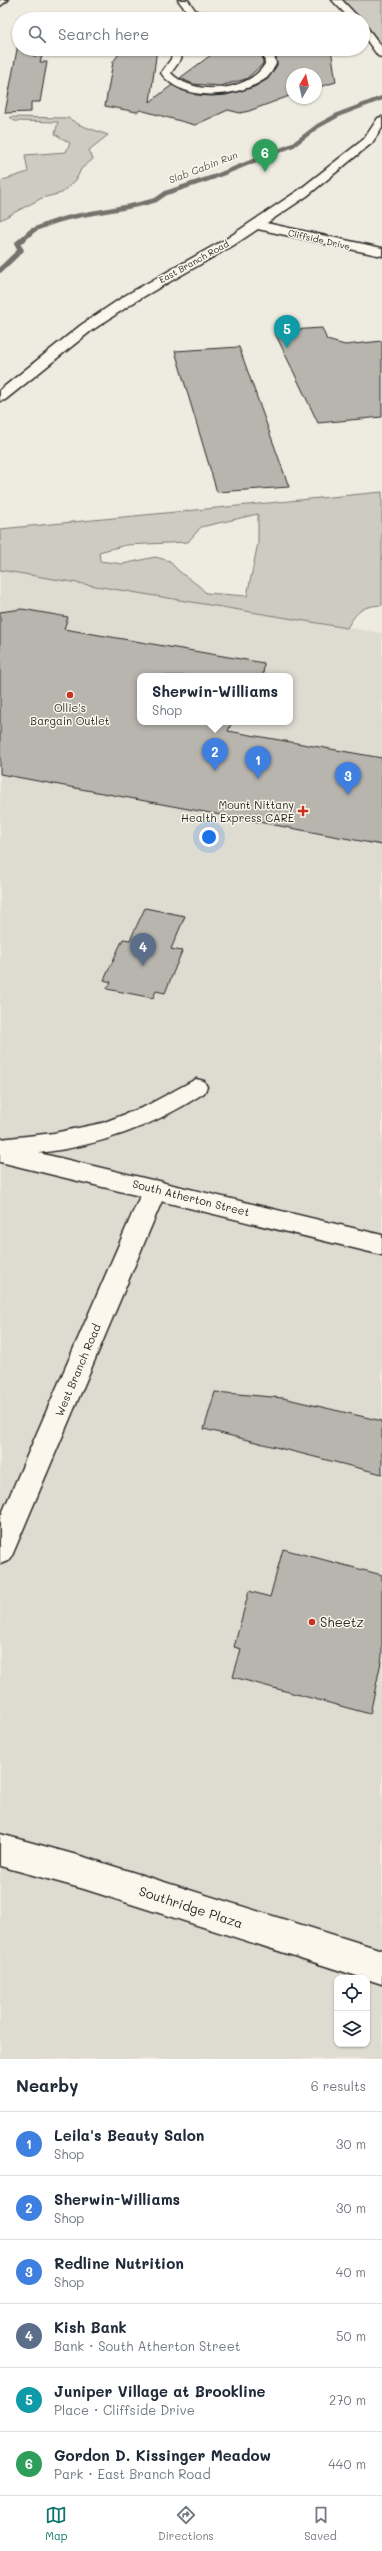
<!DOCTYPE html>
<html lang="en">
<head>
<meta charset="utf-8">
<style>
	body { margin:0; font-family:Mali,sans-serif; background:#f2f2f3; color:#1f2937 }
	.controls { position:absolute; right:12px; bottom:12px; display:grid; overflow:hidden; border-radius:8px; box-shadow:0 1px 3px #0004 }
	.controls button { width:36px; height:36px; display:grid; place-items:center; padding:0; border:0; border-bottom:1px solid #e0e1e3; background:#fff; color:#1f2937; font:20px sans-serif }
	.compass { position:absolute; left:286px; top:68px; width:36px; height:36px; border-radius:50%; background:#fff; box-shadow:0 1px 3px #0004; rotate:9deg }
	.you { position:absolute; left:209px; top:837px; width:14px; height:14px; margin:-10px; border:3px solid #fff; border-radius:50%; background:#1a73e8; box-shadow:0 0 0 6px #1a73e833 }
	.badge { display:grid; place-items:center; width:26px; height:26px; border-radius:50%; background:#0f766e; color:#fff; font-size:13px; font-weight:700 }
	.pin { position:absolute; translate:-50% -33px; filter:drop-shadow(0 1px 2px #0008) }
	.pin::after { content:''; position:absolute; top:21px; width:14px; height:12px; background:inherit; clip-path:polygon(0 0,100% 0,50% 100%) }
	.popup { position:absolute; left:137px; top:673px; width:156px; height:52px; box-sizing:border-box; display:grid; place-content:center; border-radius:8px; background:#fff; filter:drop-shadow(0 1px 3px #0005); font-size:13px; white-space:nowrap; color:#747a83 }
	.popup b { font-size:15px; color:#1f2937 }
	.popup::after { content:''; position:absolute; left:50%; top:100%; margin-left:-8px; border:8px solid transparent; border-top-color:#fff }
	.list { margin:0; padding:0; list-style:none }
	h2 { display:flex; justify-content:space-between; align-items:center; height:52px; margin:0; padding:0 16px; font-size:17px }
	h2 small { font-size:13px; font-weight:400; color:#747a83 }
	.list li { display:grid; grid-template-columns:26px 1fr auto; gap:12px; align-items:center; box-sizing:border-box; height:64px; padding:0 16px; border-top:1px solid #e0e1e3 }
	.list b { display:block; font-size:15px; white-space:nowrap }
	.list p { margin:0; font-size:13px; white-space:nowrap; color:#747a83 }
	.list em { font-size:13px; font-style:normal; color:#747a83 }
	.icon { flex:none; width:22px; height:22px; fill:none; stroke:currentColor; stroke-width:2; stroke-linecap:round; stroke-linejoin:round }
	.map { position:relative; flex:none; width:382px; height:2059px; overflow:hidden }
	.search { position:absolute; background:#fff; box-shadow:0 1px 3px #0004; left:12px; right:12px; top:12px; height:44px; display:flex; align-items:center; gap:10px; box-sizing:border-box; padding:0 14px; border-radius:22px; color:#747a83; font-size:15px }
	.sheet { height:436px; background:#fff }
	nav { display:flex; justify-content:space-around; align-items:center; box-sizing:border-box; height:56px; border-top:1px solid #e0e1e3; background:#fff; font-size:11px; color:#747a83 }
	nav a { display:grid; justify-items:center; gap:2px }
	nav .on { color:#0f766e }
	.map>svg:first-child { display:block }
	.built { fill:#dedbd1; fill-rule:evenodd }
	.green { fill:#cecbc2; stroke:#7c7b76; fill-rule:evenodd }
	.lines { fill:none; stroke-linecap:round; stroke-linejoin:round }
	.stream-far1 { stroke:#74726e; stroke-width:4.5 }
	.stream { stroke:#74726e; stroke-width:5.5 }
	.building { fill:#b8b5ae; stroke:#2b2b2b }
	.minor-casing { stroke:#2b2b2b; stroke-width:3 }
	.tertiary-casing { stroke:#2b2b2b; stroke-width:3 }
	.secondary-casing { stroke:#2b2b2b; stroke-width:3 }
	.primary-casing { stroke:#2b2b2b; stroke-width:3 }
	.minor { fill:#fbf7ec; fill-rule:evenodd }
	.tertiary { fill:#fbf7ec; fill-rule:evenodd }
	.secondary { fill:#fbf7ec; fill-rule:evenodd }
	.primary { fill:#fbf7ec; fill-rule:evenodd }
	.poi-dot { fill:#c8321e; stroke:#fbf7ec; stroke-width:1.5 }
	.labels { text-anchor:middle; stroke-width:3; stroke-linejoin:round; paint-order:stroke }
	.far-street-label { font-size:9px; fill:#2b2b2b; stroke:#fbf7ec }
	.far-water-label { font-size:10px; font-style:italic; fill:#555552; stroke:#fbf7ec }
	.poi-label { font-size:11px; fill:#2b2b2b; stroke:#fbf7ec }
	.street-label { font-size:11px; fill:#2b2b2b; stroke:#fbf7ec }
	.near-poi-label { font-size:13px; fill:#2b2b2b; stroke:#fbf7ec; text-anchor:start }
	.near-street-label { font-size:13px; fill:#2b2b2b; stroke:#fbf7ec }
</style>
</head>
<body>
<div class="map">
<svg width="382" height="2059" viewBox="0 0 382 2059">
	<rect width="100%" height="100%" fill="#eeebe0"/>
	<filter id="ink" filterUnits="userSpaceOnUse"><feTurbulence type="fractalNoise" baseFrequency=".025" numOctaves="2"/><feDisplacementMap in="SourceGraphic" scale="8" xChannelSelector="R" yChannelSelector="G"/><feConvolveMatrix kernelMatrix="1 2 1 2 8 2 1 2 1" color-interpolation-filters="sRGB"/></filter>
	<g filter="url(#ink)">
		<path class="built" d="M0 570 382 633V2059H0ZM140 676H290V722H140ZM337 1978H367V2044H337Z"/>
		<g class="green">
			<polygon points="337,0 382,0 382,51 363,28 363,19 355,19"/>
			<polygon points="10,117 68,118 80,125 108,135 89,150 93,159 81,169 76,180 62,193 42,198 0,220 0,181 28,172 25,155 66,152 70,143 55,134 58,122 14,121"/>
			<path d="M382 492V605C362 606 357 611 347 628L0 570V529ZM258 514V543L247 596 206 593C195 580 179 575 170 561L155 557 123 564 100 561 99 552 126 545 188 542 201 527Z"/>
		</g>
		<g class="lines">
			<path class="stream-far1" d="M30 232C69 211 114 213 156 200L166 193 214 177 293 145 318 126 340 114 382 98"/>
			<polyline class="stream" points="0,270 21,250 17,244 32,231"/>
		</g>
		<g class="building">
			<polygon points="19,39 19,49 33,49 33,56 42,56 40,62 47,62 40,102 31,102 31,112 5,113"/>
			<polygon points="128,49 157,49 150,102 172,85 196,95 211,96 226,95 254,87 268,79 277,65 275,49 331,49 336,82 316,88 316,74 292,74 292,95 249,111 240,113 228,110 195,125 140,110 137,112 105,106 113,62 118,55 127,53"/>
			<polygon points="219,49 262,49 263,64 246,79 220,86 193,84 180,78"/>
			<polygon points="322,328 327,340 345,345 382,341 382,417 318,423 274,331"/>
			<polygon points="239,347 289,487 217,492 175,351"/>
			<polygon points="22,609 68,617 64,629 264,663 263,676 140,676 140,722 232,722 228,731 382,758 382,845 0,774 0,612"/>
			<polygon points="145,908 185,916 171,949 182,951 165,993 156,991 153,998 107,989 111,982 104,980 123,939 130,940"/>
			<polygon points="215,1392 283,1398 382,1421 382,1474 204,1429"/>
			<polygon points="283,1549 382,1575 382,1657 370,1714 233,1677 241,1649 234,1647 249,1591 270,1597"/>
		</g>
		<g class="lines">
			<defs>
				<g id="minor">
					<polygon points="0,0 8,0 0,6"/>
					<path d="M178 0H188L195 10 212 19C195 19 188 14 178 0Z"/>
					<path d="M173 49H183L181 59 171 73C194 97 248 92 265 64L263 49H273L276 64C273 69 270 76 265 79 238 98 182 103 161 73L171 59Z"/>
					<polygon points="257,221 382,248 382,256 253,228 251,225"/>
					<polygon points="0,1834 84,1857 382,1950 382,1984 84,1889 0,1866"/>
				</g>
				<polygon id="tertiary" points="155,1180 163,1182 167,1189 14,1551 10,1560 0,1564 0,1518 143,1189 147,1182"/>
				<g id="secondary">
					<polygon points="332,0 342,0 360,19 350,19"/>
					<polygon points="363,25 366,26 382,47 382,57 378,56 363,35"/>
					<polygon points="382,117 382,128 372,143 307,196 234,245 136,301 91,331 5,400 0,401 0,390 81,325 126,295 226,239 299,190 364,139 378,118"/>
				</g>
				<path id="primary" d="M196 1079 204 1081 207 1087 204 1093C154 1126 99 1146 39 1153L382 1235V1255L0 1162V1139L54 1133 102 1123 144 1107Z"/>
			</defs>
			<use href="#minor" class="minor-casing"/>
			<use href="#tertiary" class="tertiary-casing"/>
			<use href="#secondary" class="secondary-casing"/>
			<use href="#primary" class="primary-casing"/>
			<use href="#minor" class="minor"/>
			<use href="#tertiary" class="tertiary"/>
			<use href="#secondary" class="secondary"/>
			<use href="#primary" class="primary"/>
		</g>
	</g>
	<g class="poi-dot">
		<circle cx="70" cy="695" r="4"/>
		<path d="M301 805h4v4h4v4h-4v4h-4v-4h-4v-4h4z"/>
		<circle cx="312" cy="1622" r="4"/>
	</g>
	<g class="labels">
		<g class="far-street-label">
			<text transform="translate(319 240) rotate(13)" y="3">Cliffside Drive</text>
			<text transform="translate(194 262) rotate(-29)" y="3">East Branch Road</text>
		</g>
		<g class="far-water-label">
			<text transform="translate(203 167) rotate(-21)" y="4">Slab Cabin Run</text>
		</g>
		<g class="poi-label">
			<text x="70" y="712">Ollie's<tspan x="70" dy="13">Bargain Outlet</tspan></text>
			<text x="294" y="809" text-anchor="end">Mount Nittany<tspan x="294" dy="13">Health Express CARE</tspan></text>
		</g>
		<g class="street-label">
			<text transform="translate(191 1198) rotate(14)" y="4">South Atherton Street</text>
			<text transform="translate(78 1370) rotate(-67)" y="4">West Branch Road</text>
		</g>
		<g class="near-poi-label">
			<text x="320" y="1627">Sheetz</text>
		</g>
		<g class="near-street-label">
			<text transform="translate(191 1907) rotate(18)" y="5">Southridge Plaza</text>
		</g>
	</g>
</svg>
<div class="controls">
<button><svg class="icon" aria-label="locate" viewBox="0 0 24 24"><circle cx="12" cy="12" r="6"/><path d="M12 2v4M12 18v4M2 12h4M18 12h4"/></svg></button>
<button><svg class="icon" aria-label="layers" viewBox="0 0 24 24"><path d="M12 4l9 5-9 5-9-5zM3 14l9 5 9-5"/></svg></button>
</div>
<svg class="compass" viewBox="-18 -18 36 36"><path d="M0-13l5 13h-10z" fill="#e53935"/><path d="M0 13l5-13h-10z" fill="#747a83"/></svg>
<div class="you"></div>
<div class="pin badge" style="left:258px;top:779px;background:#3f7fe0">1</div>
<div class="pin badge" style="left:215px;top:771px;background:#3f7fe0">2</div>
<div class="popup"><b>Sherwin-Williams</b>Shop</div>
<div class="pin badge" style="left:348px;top:795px;background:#3f7fe0">3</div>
<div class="pin badge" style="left:143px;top:966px;background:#5c6f8a">4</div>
<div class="pin badge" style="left:287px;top:348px;background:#0f9aa8">5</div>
<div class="pin badge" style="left:265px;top:172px;background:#2e9e5b">6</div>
<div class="search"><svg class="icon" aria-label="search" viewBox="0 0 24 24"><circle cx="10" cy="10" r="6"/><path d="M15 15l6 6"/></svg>Search here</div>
</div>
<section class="sheet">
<h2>Nearby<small>6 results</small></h2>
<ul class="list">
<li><span class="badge" style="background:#3f7fe0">1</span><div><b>Leila's Beauty Salon</b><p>Shop</p></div><em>30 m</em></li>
<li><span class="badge" style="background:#3f7fe0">2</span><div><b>Sherwin-Williams</b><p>Shop</p></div><em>30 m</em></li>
<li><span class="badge" style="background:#3f7fe0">3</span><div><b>Redline Nutrition</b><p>Shop</p></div><em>40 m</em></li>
<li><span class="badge" style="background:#5c6f8a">4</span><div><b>Kish Bank</b><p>Bank · South Atherton Street</p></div><em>50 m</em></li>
<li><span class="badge" style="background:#0f9aa8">5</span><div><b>Juniper Village at Brookline</b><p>Place · Cliffside Drive</p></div><em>270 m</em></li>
<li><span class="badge" style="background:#2e9e5b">6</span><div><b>Gordon D. Kissinger Meadow</b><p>Park · East Branch Road</p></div><em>440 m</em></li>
</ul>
</section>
<nav>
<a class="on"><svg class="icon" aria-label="map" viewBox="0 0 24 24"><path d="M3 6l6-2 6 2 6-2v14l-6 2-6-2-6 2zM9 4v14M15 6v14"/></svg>Map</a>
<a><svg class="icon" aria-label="directions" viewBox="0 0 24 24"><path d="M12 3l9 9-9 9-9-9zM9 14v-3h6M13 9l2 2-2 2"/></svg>Directions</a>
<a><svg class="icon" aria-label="saved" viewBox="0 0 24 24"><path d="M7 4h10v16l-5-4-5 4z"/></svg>Saved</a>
</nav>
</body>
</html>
